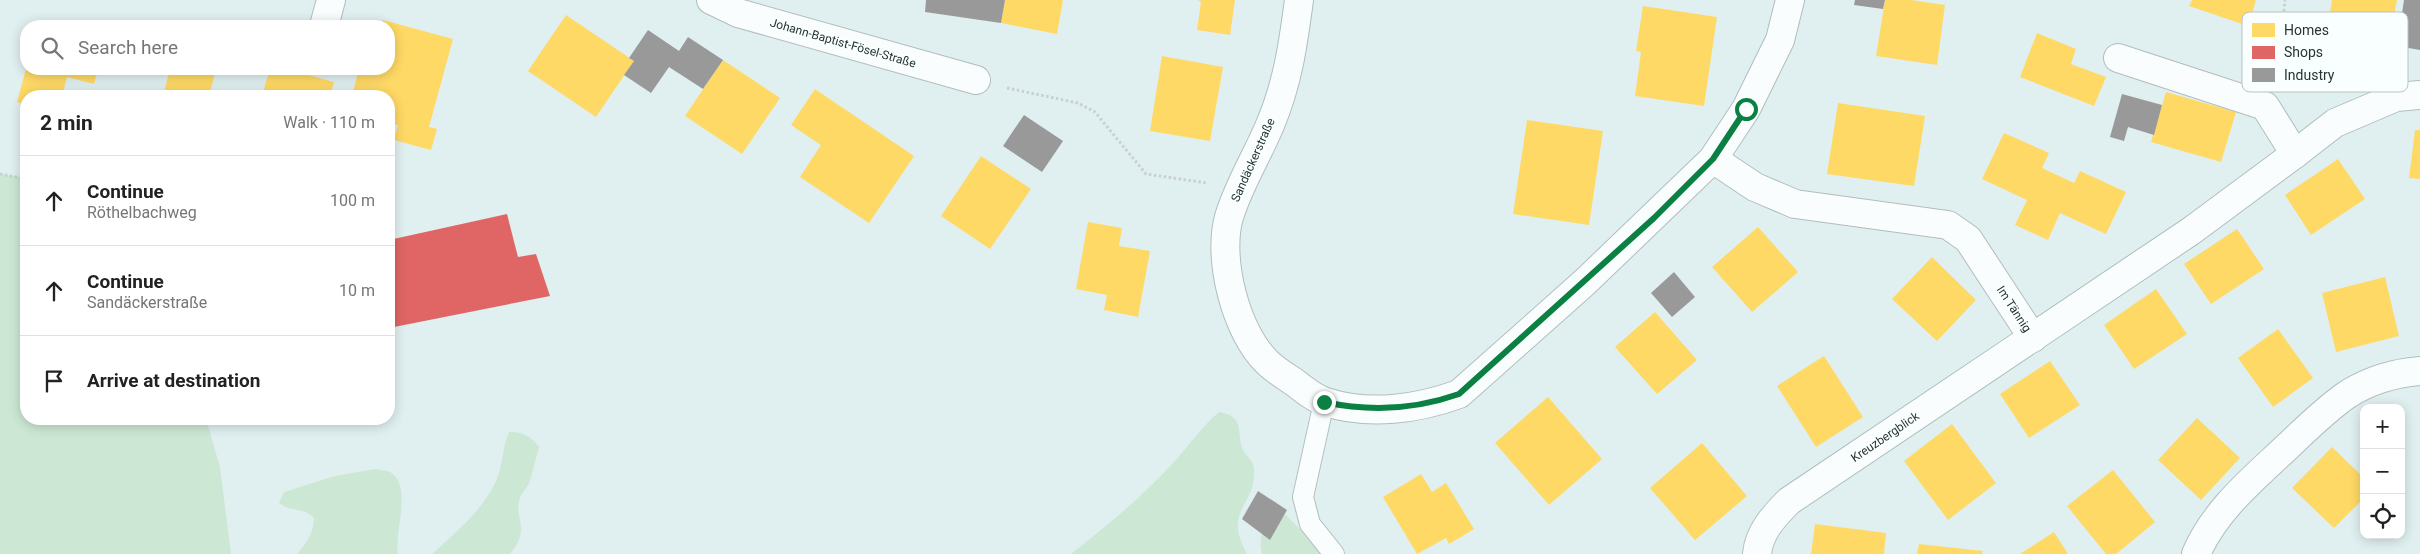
<!DOCTYPE html>
<html lang="en">
<head>
<meta charset="utf-8">
<style>
	body { margin:0; font-family:Roboto,sans-serif; background:#f2f2f2; color:#222 }
	.controls { position:absolute; right:15px; bottom:15px; display:grid; overflow:hidden; border-radius:10px; box-shadow:0 2px 12px #0003 }
	.controls button { width:45px; height:45px; display:grid; place-items:center; padding:0; border:0; border-bottom:1px solid #e0e0e0; background:#fff; color:#222; font:25px sans-serif }
	.stop { position:absolute; width:15px; height:15px; margin:-11px; border:4px solid #0b8043; border-radius:50%; background:#fff }
	.stop.end { background:#0b8043; border-color:#fff; box-shadow:0 1px 5px #0008 }
	.list { margin:0; padding:0; list-style:none }
	h2 { display:flex; justify-content:space-between; align-items:center; height:65px; margin:0; padding:0 20px; font-size:21px }
	h2 small { font-size:16px; font-weight:400; color:#767676 }
	.list li { display:grid; grid-template-columns:32px 1fr auto; gap:15px; align-items:center; box-sizing:border-box; height:90px; padding:0 20px; border-top:1px solid #e0e0e0 }
	.list b { display:block; font-size:19px; white-space:nowrap }
	.list p { margin:0; font-size:16px; white-space:nowrap; color:#767676 }
	.list em { font-size:16px; font-style:normal; color:#767676 }
	.icon { flex:none; width:28px; height:28px; fill:none; stroke:currentColor; stroke-width:2; stroke-linecap:round; stroke-linejoin:round }
	.map { position:relative; flex:none; width:2420px; height:554px; overflow:hidden }
	.search { position:absolute; background:#fff; box-shadow:0 2px 12px #0003; left:20px; top:20px; width:375px; height:55px; display:flex; align-items:center; gap:12px; box-sizing:border-box; padding:0 18px; border-radius:20px; color:#767676; font-size:19px }
	.panel { position:absolute; background:#fff; box-shadow:0 2px 12px #0003; left:20px; top:90px; width:375px; height:335px; border-radius:20px }
	.map>svg:first-child { display:block }
	.green { fill:#cce8d4 }
	.homes { fill:#ffd966 }
	.shops { fill:#e06666 }
	.industry { fill:#999 }
	.lines { fill:none; stroke-linecap:round; stroke-linejoin:round }
	.service-casing { stroke:#b1bdbd; stroke-width:22 }
	.minor-casing { stroke:#b1bdbd; stroke-width:30 }
	.path { stroke:#cacfd0; stroke-width:3; stroke-dasharray:2.5 2.5; stroke-linecap:butt }
	.service { stroke:#fafdfd; stroke-width:20 }
	.minor { stroke:#fafdfd; stroke-width:28 }
	.route { stroke:#0b8043; stroke-width:6 }
	.labels { text-anchor:middle; stroke-width:5; stroke-linejoin:round; paint-order:stroke }
	.street-label { font-size:12px; fill:#283334; stroke:#f9ffff }
	.key { fill:#f9ffff; stroke:#bac2c2; stroke-width:1 }
	.key-label { font-size:14px; fill:#283334 }
</style>
</head>
<body>
<div class="map">
<svg width="2420" height="554" viewBox="0 0 2420 554">
	<rect width="100%" height="100%" fill="#e0f0f0"/>
	<g class="green">
		<polygon points="0,174 26,178 26,419 206,419 220,467 231,554 0,554"/>
		<path d="M1219 412C1246 416 1236 434 1243 450 1247 458 1254 460 1254 470 1256 507 1222 509 1247 554H1071C1108 525 1144 495 1175 461 1190 444 1202 426 1219 412Z"/>
		<path d="M509 432C521 431 532 436 539 447 536 458 533 470 530 481 528 487 522 492 520 498 513 518 532 528 510 554H432C455 533 483 510 496 481 503 465 502 448 509 432Z"/>
		<path d="M375 469C380 470 386 470 390 472 413 485 394 532 398 554H297C307 543 314 532 314 518 304 507 290 512 279 503L284 492 335 476Z"/>
		<path d="M1286 515 1324 554H1262C1257 534 1265 518 1286 515Z"/>
	</g>
	<g class="homes">
		<polygon points="1005,0 1063,0 1057,34 1001,23"/>
		<polygon points="1198,0 1235,0 1230,35 1197,30 1201,2"/>
		<polygon points="1885,0 1911,0 1945,5 1937,65 1876,56"/>
		<polygon points="2192,0 2256,0 2248,26 2189,6"/>
		<polygon points="2332,0 2397,0 2393,21 2330,12"/>
		<polygon points="1643,6 1717,17 1704,106 1635,96 1641,52 1636,51"/>
		<polygon points="566,15 634,61 596,117 528,71"/>
		<polygon points="383,20 453,39 429,127 437,129 431,150 394,140 398,125 389,123 389,96 352,96 359,69 389,69 389,26 382,26"/>
		<polygon points="2037,33 2076,49 2071,64 2106,77 2094,106 2020,77"/>
		<polygon points="1162,56 1223,67 1210,141 1150,131"/>
		<polygon points="723,60 780,98 742,154 685,116"/>
		<polygon points="26,69 98,69 94,84 67,77 62,96 26,96 26,105 17,102"/>
		<polygon points="170,69 216,69 209,96 163,96"/>
		<polygon points="270,69 286,69 334,82 330,96 262,96"/>
		<polygon points="815,89 914,156 869,223 800,177 821,145 791,125"/>
		<polygon points="2166,92 2236,112 2221,162 2151,142"/>
		<polygon points="1838,103 1925,116 1914,186 1827,174"/>
		<polygon points="1527,120 1603,131 1589,225 1513,214"/>
		<polygon points="2415,130 2420,130 2420,179 2409,178"/>
		<polygon points="2004,133 2049,153 2042,168 2074,183 2080,171 2126,192 2106,234 2060,213 2048,240 2015,225 2027,200 1982,179"/>
		<polygon points="981,156 1031,189 990,249 941,216"/>
		<polygon points="2338,159 2365,199 2311,235 2285,195"/>
		<polygon points="1088,222 1122,228 1119,246 1150,251 1138,317 1104,310 1107,295 1076,289"/>
		<polygon points="1758,227 1798,272 1752,312 1712,267"/>
		<polygon points="2237,229 2264,269 2211,304 2184,264"/>
		<polygon points="1932,257 1976,300 1937,341 1892,299"/>
		<polygon points="2385,277 2399,336 2336,352 2322,293"/>
		<polygon points="2156,289 2187,334 2134,369 2104,325"/>
		<polygon points="1655,312 1697,360 1657,394 1615,347"/>
		<polygon points="2278,329 2313,378 2273,407 2238,358"/>
		<polygon points="1824,356 1863,417 1816,447 1777,386"/>
		<polygon points="2050,361 2080,405 2029,438 2000,394"/>
		<polygon points="1548,397 1602,459 1549,505 1495,443"/>
		<polygon points="2197,418 2240,458 2201,500 2158,460"/>
		<polygon points="1952,424 1996,483 1948,520 1904,461"/>
		<polygon points="1702,443 1747,496 1695,540 1650,488"/>
		<polygon points="2332,447 2364,478 2364,498 2334,528 2292,488"/>
		<polygon points="2113,470 2155,522 2116,554 2106,554 2067,506"/>
		<polygon points="1421,474 1432,492 1446,483 1474,529 1449,544 1446,538 1417,554 1383,497"/>
		<polygon points="1815,524 1886,533 1884,554 1811,554"/>
		<polygon points="2054,532 2068,554 2020,554"/>
		<polygon points="1919,544 1983,551 1982,554 1917,554"/>
	</g>
	<polygon class="shops" points="507,214 518,257 536,254 550,296 389,328 389,240"/>
	<g class="industry">
		<polygon points="926,0 1005,0 1001,23 925,12"/>
		<polygon points="1855,0 1885,0 1883,9 1854,5"/>
		<polygon points="2404,0 2420,0 2420,50 2397,46"/>
		<polygon points="648,30 679,51 688,37 723,60 703,89 669,67 651,93 624,75 634,61 629,58"/>
		<polygon points="2122,94 2162,105 2154,135 2128,127 2124,141 2110,137"/>
		<polygon points="1024,115 1063,141 1042,172 1003,146"/>
		<polygon points="1674,272 1695,297 1672,317 1651,293"/>
		<polygon points="1258,491 1287,510 1270,540 1242,519"/>
	</g>
	<g class="lines">
		<defs>
			<polyline id="service" points="1324,402 1303,497 1310,524 1334,554"/>
			<g id="minor">
				<polyline points="711,0 738,13 976,80"/>
				<path d="M1299 0C1293 45 1288 82 1270 125 1257 156 1239 184 1229 217 1217 259 1236 332 1267 362 1275 370 1285 376 1294 382 1303 389 1315 399 1326 402 1369 416 1418 409 1459 394L1585 282 1713 159 1746 109 1780 40 1790 0"/>
				<polyline points="324,26 331,0"/>
				<polyline points="2295,154 2335,123 2396,97 2420,95"/>
				<polyline points="1713,159 1755,187 1795,204 1948,225 1968,239 2033,338"/>
				<path d="M1757 554C1759 532 1774 516 1789 501L2191 231 2295 154 2265 106 2118 58"/>
				<path d="M2196 554C2215 510 2252 480 2287 447 2306 429 2326 409 2348 394 2369 381 2395 373 2420 371"/>
			</g>
		</defs>
		<use href="#service" class="service-casing"/>
		<use href="#minor" class="minor-casing"/>
		<g class="path">
			<polyline points="2277,76 2285,0"/>
			<polyline points="1007,88 1078,103 1095,112 1146,174 1207,183"/>
			<polyline points="0,174 26,179"/>
		</g>
		<use href="#service" class="service"/>
		<use href="#minor" class="minor"/>
	</g>
	<g class="lines">
		<path class="route" d="M1324 402C1371 412 1414 410 1459 394L1654 218 1713 159 1746 109"/>
	</g>
	<g class="labels">
		<g class="street-label">
			<text transform="translate(843 43) rotate(16)" y="4">Johann-Baptist-Fösel-Straße</text>
			<text transform="translate(1253 160) rotate(-66)" y="4">Sandäckerstraße</text>
			<text transform="translate(2014 309) rotate(57)" y="4">Im Tännig</text>
			<text transform="translate(1885 437) rotate(-34)" y="4">Kreuzbergblick</text>
		</g>
	</g>
	<rect x="2242" y="12" width="166" height="80" rx="8" class="key"/>
	<rect x="2252" y="23" width="23" height="14" fill="#ffd966"/>
	<rect x="2252" y="46" width="23" height="13" fill="#e06666"/>
	<rect x="2252" y="68" width="23" height="14" fill="#999"/>
	<g class="key-label">
		<text x="2284" y="35">Homes</text>
		<text x="2284" y="57">Shops</text>
		<text x="2284" y="80">Industry</text>
	</g>
</svg>
<div class="controls">
<button>+</button>
<button>−</button>
<button><svg class="icon" aria-label="locate" viewBox="0 0 24 24"><circle cx="12" cy="12" r="6"/><path d="M12 2v4M12 18v4M2 12h4M18 12h4"/></svg></button>
</div>
<div class="stop" style="left:1746px;top:109px"></div>
<div class="stop end" style="left:1324px;top:402px"></div>
<div class="search"><svg class="icon" aria-label="search" viewBox="0 0 24 24"><circle cx="10" cy="10" r="6"/><path d="M15 15l6 6"/></svg>Search here</div>
<section class="panel">
<h2>2 min<small>Walk · 110 m</small></h2>
<ul class="list">
<li><svg class="icon" aria-label="ahead" viewBox="0 0 24 24"><path d="M12 20V5M6 11l6-6 6 6"/></svg><div><b>Continue</b><p>Röthelbachweg</p></div><em>100 m</em></li>
<li><svg class="icon" aria-label="ahead" viewBox="0 0 24 24"><path d="M12 20V5M6 11l6-6 6 6"/></svg><div><b>Continue</b><p>Sandäckerstraße</p></div><em>10 m</em></li>
<li><svg class="icon" aria-label="arrive" viewBox="0 0 24 24"><path d="M6 21V4h12l-3 4 3 4H6"/></svg><div><b>Arrive at destination</b></div></li>
</ul>
</section>
</div>
</body>
</html>
